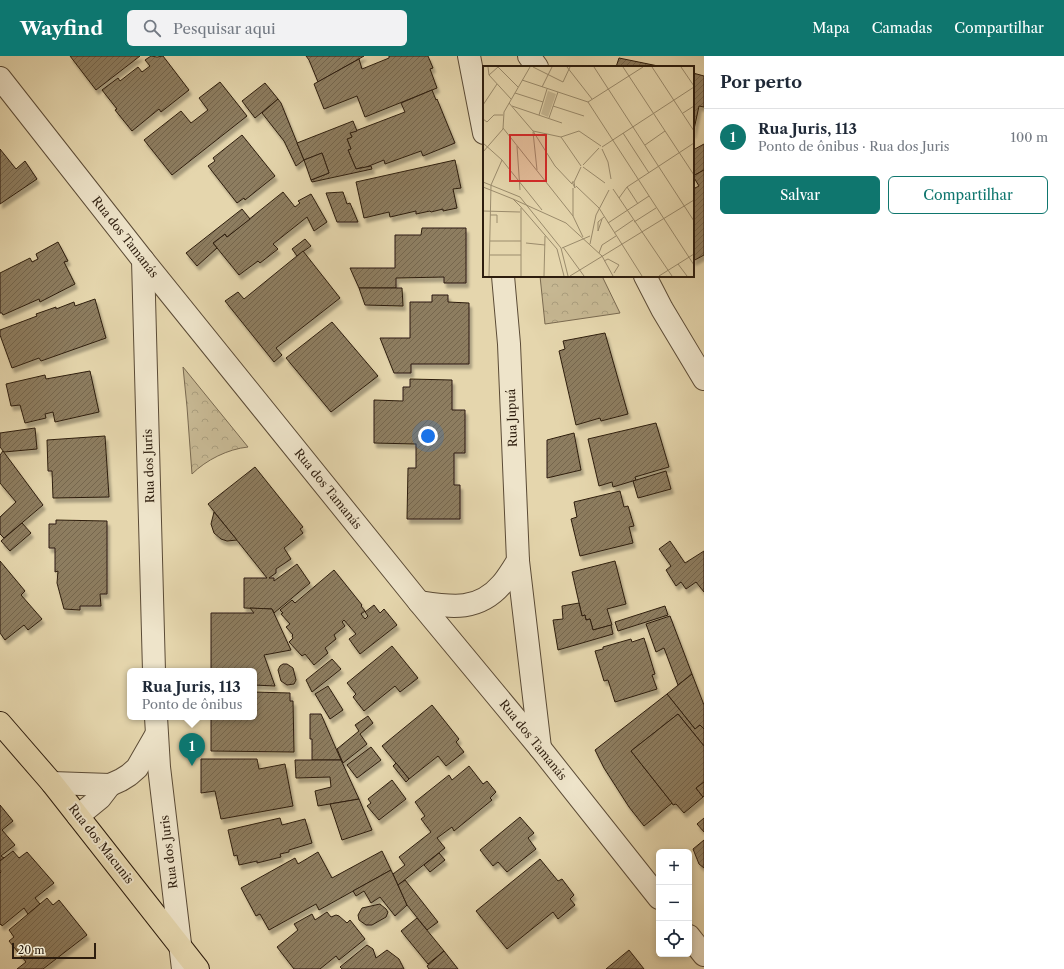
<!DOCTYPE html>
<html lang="pt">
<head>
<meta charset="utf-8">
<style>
	body { margin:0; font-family:"Libre Caslon Text",serif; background:#f2f2f3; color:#1f2937 }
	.controls { position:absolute; right:12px; bottom:12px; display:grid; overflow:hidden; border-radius:6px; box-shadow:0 2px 6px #0003 }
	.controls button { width:36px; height:36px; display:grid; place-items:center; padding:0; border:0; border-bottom:1px solid #e0e1e3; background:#fff; color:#1f2937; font:20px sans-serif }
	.scale { position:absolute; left:12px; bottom:10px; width:84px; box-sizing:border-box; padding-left:4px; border:2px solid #2d1d0e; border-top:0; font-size:11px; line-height:14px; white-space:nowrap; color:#2d1d0e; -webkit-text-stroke:3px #eee4ca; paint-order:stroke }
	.you { position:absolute; left:428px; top:380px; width:14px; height:14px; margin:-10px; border:3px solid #fff; border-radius:50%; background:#1a73e8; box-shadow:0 0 0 6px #1a73e833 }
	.badge { display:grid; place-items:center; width:26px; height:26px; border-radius:50%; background:#0f766e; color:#fff; font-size:13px; font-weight:700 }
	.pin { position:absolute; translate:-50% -33px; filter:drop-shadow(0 1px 2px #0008) }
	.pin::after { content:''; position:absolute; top:21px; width:14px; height:12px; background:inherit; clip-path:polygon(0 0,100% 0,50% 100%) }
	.popup { position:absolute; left:127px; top:612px; width:130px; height:52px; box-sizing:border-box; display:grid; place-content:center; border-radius:6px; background:#fff; filter:drop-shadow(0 1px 3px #0005); font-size:13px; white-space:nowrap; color:#747a83 }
	.popup b { font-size:15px; color:#1f2937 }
	.popup::after { content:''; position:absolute; left:50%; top:100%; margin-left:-8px; border:8px solid transparent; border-top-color:#fff }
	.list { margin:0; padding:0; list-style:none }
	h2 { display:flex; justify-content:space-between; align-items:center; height:52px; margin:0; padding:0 16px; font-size:17px }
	h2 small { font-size:13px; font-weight:400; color:#747a83 }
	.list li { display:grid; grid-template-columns:26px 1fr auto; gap:12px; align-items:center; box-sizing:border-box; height:56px; padding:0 16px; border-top:1px solid #e0e1e3 }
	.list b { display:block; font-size:15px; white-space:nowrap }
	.list p { margin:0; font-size:13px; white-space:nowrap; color:#747a83 }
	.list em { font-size:13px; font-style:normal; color:#747a83 }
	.actions { display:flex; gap:8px; padding:12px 16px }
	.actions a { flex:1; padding:9px 0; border:1px solid #0f766e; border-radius:6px; text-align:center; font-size:14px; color:#0f766e }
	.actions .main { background:#0f766e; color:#fff }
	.icon { flex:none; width:22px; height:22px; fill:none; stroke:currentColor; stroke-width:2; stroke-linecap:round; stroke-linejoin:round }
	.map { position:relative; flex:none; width:704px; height:913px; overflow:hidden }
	header { display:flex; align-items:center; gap:24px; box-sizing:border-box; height:56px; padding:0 20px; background:#0f766e; color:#fff }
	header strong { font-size:19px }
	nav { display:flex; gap:22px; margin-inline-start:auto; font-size:14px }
	.search { width:280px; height:36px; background:#f2f2f3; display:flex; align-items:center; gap:10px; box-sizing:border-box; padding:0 14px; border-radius:6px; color:#747a83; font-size:15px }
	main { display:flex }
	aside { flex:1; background:#fff }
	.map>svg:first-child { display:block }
	.park { fill:url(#park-crowns); stroke:#7a6a50 }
	.building { fill:url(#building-hatch); stroke:#2d1d0e; filter:url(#shadow) }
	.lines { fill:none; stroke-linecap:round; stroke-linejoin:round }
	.minor-casing { stroke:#5b4b36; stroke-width:24 }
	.major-casing { stroke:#2d1d0e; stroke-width:24 }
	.minor { stroke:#eee4ca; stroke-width:22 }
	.major { stroke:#e5d6ad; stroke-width:22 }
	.labels { text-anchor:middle; stroke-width:4; stroke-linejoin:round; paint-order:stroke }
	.street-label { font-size:12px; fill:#2d1d0e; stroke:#eee4ca }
	.inset-road { fill:none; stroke:#9b8c6d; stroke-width:1 }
	.view { fill:#d62828; fill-opacity:0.15; stroke:#d62828; stroke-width:2 }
	.inset-edge { fill:none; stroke:#2d1d0e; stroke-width:2 }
</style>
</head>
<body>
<header>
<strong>Wayfind</strong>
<div class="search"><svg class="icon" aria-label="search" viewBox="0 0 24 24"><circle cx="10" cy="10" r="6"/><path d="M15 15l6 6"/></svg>Pesquisar aqui</div>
<nav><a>Mapa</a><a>Camadas</a><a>Compartilhar</a></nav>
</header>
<main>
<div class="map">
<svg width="704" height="913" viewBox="0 0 704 913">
	<defs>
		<pattern id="park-crowns" width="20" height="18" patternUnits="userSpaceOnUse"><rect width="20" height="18" fill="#c6b792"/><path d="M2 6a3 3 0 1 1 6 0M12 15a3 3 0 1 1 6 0" fill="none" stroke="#aa9d7d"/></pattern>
		<pattern id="building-hatch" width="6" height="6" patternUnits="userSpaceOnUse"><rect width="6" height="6" fill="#8d7d61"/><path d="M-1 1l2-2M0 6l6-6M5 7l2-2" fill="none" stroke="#74664e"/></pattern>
		<filter id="shadow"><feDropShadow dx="2.5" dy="4.5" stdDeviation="1" flood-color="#0004"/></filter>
	</defs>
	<rect width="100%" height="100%" fill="#e5d6ad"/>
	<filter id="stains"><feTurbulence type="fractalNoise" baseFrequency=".005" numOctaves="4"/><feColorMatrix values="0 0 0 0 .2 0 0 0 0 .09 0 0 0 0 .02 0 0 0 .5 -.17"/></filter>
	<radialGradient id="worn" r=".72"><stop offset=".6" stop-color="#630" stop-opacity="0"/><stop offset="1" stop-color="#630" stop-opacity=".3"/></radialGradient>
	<g class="park">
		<polygon points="540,220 602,220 620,257 545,268"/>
		<path d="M183 311 248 391C228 393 206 404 192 418L187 351Z"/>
	</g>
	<g class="building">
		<polygon points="70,0 140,0 96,34"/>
		<polygon points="151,0 157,1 163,0 189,34 161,56 159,53 132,75 115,54 117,53 102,34 118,22 120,25 138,11 142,16 150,10 145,4"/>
		<polygon points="306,0 364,0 318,26 309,4"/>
		<polygon points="389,0 428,0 433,12 430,13 437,32 365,61 357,40 324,53 314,28 359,3 362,13 389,2"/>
		<polygon points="619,2 663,11 616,11"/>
		<polygon points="693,17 704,20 704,51 699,50 693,78"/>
		<polygon points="220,26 247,60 172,119 144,84 181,55 191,67 208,54 199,42"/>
		<polygon points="265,27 278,43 255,62 242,45"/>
		<polygon points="432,34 436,44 437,43 455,87 423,100 421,95 385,108 384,104 364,112 363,111 356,113 348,94 351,93 347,83 352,81 350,77 405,56 401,47"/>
		<polygon points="278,43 281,47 304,104 296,110 284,85 262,57"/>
		<polygon points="353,65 357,75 350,77 352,81 347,83 351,93 348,94 356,113 371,110 372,113 312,126 311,124 329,117 322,97 304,104 297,87"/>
		<polygon points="242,79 275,120 245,144 244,142 237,147 208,110 215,105 213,102"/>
		<polygon points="704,88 704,114 693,120 693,94"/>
		<polygon points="0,93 16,113 25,105 37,123 0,148"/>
		<polygon points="322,97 329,117 311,124 304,104"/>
		<polygon points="455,104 461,132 453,133 457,152 443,155 443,153 431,156 430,155 416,158 416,155 390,161 389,156 364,162 356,126"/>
		<polygon points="704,114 704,199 693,205 693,133 699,130 693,120"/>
		<polygon points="283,136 295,151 300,147 298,145 311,138 327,166 314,175 307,161 273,188 278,193 260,207 258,205 239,219 213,187 225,178 227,181"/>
		<polygon points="343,136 347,148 350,147 358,166 337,166 326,137"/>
		<polygon points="242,153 250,163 227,181 225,178 213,187 217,192 197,210 186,197"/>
		<polygon points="422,172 466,172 466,227 444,227 444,221 396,222 396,232 359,232 350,212 395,212 395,179 421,179"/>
		<polygon points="305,183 311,190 297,200 292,193"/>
		<polygon points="58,186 68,205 64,206 75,228 40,246 39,243 3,259 2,257 0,257 0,217 30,202 32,206 38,203 36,198"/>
		<polygon points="303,195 340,242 276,292 282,299 274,306 225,245 238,236 244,243"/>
		<polygon points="359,232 402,232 403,250 365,249"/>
		<polygon points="432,239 448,239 448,246 469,247 469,308 411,308 411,317 394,317 380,282 410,282 410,246 432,246"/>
		<polygon points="95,243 106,282 41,305 39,302 12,312 0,279 0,274 37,260 36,258 56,251 56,253 74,246 75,250"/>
		<polygon points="332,266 378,320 331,356 286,302"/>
		<polygon points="605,277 628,358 601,365 600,362 576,369 559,295 565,293 563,285"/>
		<polygon points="90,315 99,356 55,366 53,356 45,358 46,362 25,367 20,349 11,350 6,328 45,319 46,323"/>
		<polygon points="410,323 452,324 452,354 465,354 465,397 454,397 454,429 460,429 460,463 407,463 408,412 416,412 416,388 374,387 374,344 403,345 403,331 410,331"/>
		<polygon points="656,367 669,411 635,421 636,424 613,431 612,426 599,430 588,383"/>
		<polygon points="35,372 37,393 4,396 0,391 0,377"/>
		<polygon points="574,377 581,414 547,422 547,384"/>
		<polygon points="105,380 109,441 53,442 52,415 48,415 47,384"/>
		<polygon points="3,395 43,449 4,482 0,478 0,461 16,446 0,427 0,399"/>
		<polygon points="255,411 303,471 300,473 303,477 284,492 291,503 276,513 276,517 269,522 274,522 274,525 297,508 310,527 274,557 272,553 244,552 244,522 267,522 208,448"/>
		<polygon points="666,415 671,433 638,442 633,425"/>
		<polygon points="620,435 624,451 628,450 634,470 629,471 633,487 580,500 571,463 577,461 574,446"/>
		<polygon points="214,456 237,484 227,485 221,483 214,477 211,468"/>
		<polygon points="56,464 107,465 107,538 100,538 101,550 80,550 80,554 64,553 57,527 58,515 55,516 55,492 49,492 49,468 56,468"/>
		<polygon points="22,467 31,477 10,495 1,485"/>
		<polygon points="670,485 685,507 704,495 704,536 696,526 686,533 681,526 676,530 666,514 671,510 659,493"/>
		<polygon points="0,505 25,535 21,539 42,563 28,574 24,569 5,584 0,577"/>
		<polygon points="615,505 626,548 607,553 612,569 593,574 590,563 586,564 585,559 582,560 572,516"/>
		<polygon points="334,514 362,549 361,550 365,555 361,558 365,563 368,560 365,556 374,549 380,557 384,553 397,569 360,598 349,583 356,578 344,564 342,566 345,570 334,579 336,583 325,592 328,597 314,609 305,598 302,600 289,586 293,582 292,580 293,579 286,571 290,568 281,558 283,557 280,554 292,544 295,547"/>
		<polygon points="579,547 582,560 585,559 586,564 590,563 593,574 611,569 613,578 558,594 553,564 563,563 562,550"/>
		<polygon points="665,550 668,559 618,575 615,566"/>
		<polygon points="250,552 272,553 291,594 264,599 275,630 254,629 254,632 254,615 211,615 211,557 254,557"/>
		<polygon points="670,560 692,618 678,629 664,592 656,596 646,568"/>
		<polygon points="644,582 655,618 652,619 657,633 615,646 608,624 604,625 595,595 603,593 603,591 631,583 632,586"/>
		<polygon points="392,590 418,622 400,636 395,630 364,655 353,641 356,638 347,627"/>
		<polygon points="332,603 341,613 312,636 306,624"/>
		<polygon points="283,608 287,608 293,612 296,624 294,628 287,629 281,625 278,614 280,610"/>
		<polygon points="692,618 704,649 704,673 700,669 695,673 667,638"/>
		<polygon points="328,630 343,654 330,663 315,638"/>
		<polygon points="254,636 290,637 290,645 293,645 294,696 211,695 211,661 254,661"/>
		<polygon points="667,638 695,673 700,669 704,673 704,690 678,658 631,695 672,747 644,770 629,751 604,712 595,694"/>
		<polygon points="432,649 459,683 456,686 464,696 446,710 438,700 409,723 382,690"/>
		<polygon points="310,658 321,658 341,704 312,704 312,683 310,683"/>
		<polygon points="678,658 704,690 704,726 696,732 703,741 684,757 676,748 673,749 672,747 631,695"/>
		<polygon points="368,660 373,667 360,678 367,688 343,707 337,693 359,675 355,669"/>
		<polygon points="371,691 381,704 357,722 347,709"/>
		<polygon points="201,703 257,703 259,713 285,708 293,750 221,763 215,735 201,737"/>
		<polygon points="295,704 341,704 359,743 318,750 315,735 331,731 330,721 296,722"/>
		<polygon points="396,707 409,723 406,726 393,710"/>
		<polygon points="469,710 483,728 487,725 496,736 490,742 492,744 454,775 452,771 437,782 445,792 398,829 393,818 405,809 399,801 431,776 421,763 425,760 415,746 449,719 452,724"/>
		<polygon points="392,724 406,743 379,764 367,750 371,747 368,743"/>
		<polygon points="704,726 704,740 703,741 696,732"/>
		<polygon points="359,743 372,774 342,784 330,748"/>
		<polygon points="0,749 13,765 2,774 15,789 1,800 4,802 0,805"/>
		<polygon points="520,761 534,777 528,782 536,793 507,816 498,806 493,810 480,794"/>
		<polygon points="280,762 282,769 305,763 312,787 289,794 289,796 280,798 281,801 257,807 257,805 239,809 237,799 234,800 228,774"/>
		<polygon points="704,762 704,776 697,768"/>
		<polygon points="704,784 704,812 699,808 693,793"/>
		<polygon points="13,795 19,802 27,796 54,827 35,842 40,848 28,858 24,852 2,870 1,868 0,869 0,817 1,816 0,814 0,805"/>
		<polygon points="382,795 391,814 319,854 316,848 269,874 260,858 256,860 241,832 295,802 298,808 318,796 332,822"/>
		<polygon points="439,797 445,804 430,816 424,809"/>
		<polygon points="540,803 558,825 562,823 574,839 570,843 575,849 558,863 553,856 507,893 476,855"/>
		<polygon points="391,814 407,849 395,860 380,841 371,847 364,835 356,840 353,835"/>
		<polygon points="405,824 438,866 427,874 407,849 398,829"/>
		<polygon points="47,842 53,849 59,844 87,879 43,913 17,913 26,906 9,885 14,881 9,874"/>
		<polygon points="380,848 386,853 388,856 386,861 372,869 366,869 359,864 358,859 362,852"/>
		<polygon points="327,856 331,861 336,859 339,860 347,867 350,864 365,883 339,904 336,900 320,913 294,913 277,891 298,874 294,868 312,858 315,864"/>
		<polygon points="417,862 444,895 428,908 401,875"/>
		<polygon points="367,889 373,893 376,902 387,894 399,903 404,913 342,913 340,911"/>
		<polygon points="629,894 644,913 606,913"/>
		<polygon points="444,895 458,913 429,913 427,910"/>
	</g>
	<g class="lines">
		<defs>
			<g id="minor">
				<polyline points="469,0 484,77"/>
				<polyline points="529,0 537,11"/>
				<polyline points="0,22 143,204 419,546 540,692 659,842"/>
				<polyline points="143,204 154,615"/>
				<polyline points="503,220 509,288 518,505 540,692"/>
				<polyline points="645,220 662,253 704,323"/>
				<path d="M419 546C451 551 478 556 502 528 508 521 513 512 518 505"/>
				<polyline points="156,661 159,711 183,913"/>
				<polyline points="52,727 110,729 121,724 129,719 137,712 156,679"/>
				<polyline points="78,760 100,742 110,729"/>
				<polyline points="689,880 704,899"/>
			</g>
			<polyline id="major" points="0,667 52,727 198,913"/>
		</defs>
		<use href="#minor" class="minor-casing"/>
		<use href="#major" class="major-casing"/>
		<use href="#minor" class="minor"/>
		<use href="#major" class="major"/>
	</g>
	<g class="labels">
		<g class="street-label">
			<text transform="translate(125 181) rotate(52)" y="4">Rua dos Tamanás</text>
			<text transform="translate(512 362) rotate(-92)" y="4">Rua Jupuá</text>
			<text transform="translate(149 410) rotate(-92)" y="4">Rua dos Juris</text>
			<text transform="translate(328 433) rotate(51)" y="4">Rua dos Tamanás</text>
			<text transform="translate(533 684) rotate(51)" y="4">Rua dos Tamanás</text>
			<text transform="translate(101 788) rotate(52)" y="4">Rua dos Macunis</text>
			<text transform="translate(169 796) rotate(-97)" y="4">Rua dos Juris</text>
		</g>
	</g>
	<g transform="translate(483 10)">
		<rect width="211" height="211" fill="#e5d6ad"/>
		<path d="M65 25 73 28 65 51 58 48Z" fill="#c6b792"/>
		<path class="inset-road" d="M5 1 6 9 28 33M50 1 80 16 87 1M84 1 109 33M111 1 211 155M140 1 211 109M169 1 211 65M198 1 211 20M6 9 15 1 35 21M39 14 105 36M59 21 69 1M32 27 60 36M105 36 211 199M105 36 160 1M26 37 50 65 78 71 96 65 118 80M0 39 14 18M29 40 79 57M70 40 101 50M200 47 211 40M56 49 64 23M66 52 75 26M0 53 4 56 11 49H20M20 62 90 150 100 171M50 65 72 100 89 118M50 66 54 104M140 67 166 107M78 71 98 100M0 77 19 94 59 144M162 79 182 65M34 80 37 124M119 81 211 21M119 83 125 96 128 113M0 86 20 63 21 46 47 1M100 99 116 82M100 101 122 117M0 116 37 131 78 182 85 210M91 116 92 122 89 116H91L98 101M93 120 116 142 159 210M0 121 30 133 37 140 74 183 81 210M144 121 155 138M90 122V150M130 123 189 210M136 132 144 121 211 77M30 133 83 157 119 190 130 210M38 142V210M0 145 37 146M7 149H14V157M151 156 173 142M125 157 166 130M115 165V156L121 151M115 165 119 153M131 167 150 154M7 175H38M43 177 62 179M107 178 113 149 126 124M80 181 101 210M79 182 107 170M116 187 119 179 133 170M6 189H38M121 195 125 193 136 199 131 207M195 198 204 210M6 210 8 119 19 94M61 210 62 170M87 210 211 134M176 210 211 188"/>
		<path class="view" d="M27 69H63V115H27Z"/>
		<rect width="211" height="211" class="inset-edge"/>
	</g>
	<rect width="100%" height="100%" filter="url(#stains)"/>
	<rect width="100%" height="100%" fill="url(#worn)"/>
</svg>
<div class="controls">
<button>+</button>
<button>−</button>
<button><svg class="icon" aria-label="locate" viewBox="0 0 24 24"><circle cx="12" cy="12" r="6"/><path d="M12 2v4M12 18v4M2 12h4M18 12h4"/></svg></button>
</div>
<div class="scale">20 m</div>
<div class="you"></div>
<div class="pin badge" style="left:192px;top:710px">1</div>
<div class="popup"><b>Rua Juris, 113</b>Ponto de ônibus</div>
</div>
<aside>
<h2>Por perto<small></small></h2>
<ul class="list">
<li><span class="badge">1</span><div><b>Rua Juris, 113</b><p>Ponto de ônibus · Rua dos Juris</p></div><em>100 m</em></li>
</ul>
<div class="actions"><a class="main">Salvar</a><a>Compartilhar</a></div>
</aside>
</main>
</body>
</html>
